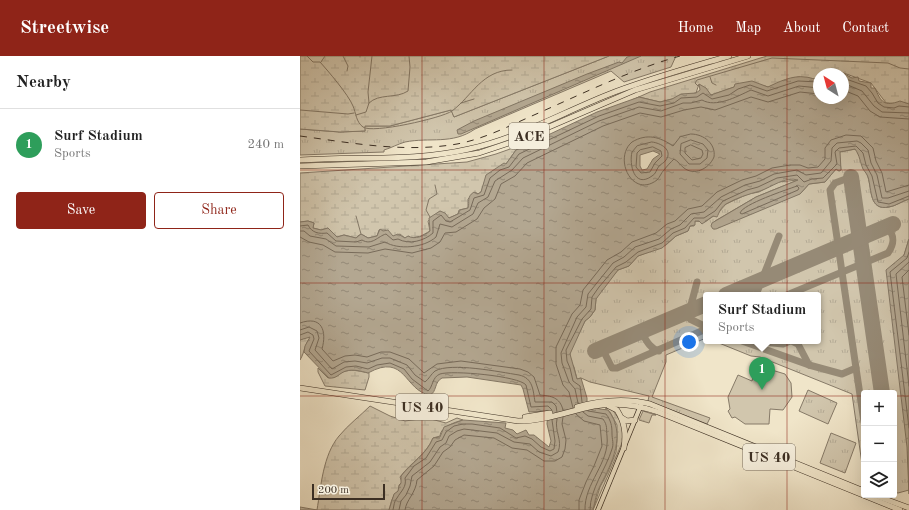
<!DOCTYPE html>
<html lang="en">
<head>
<meta charset="utf-8">
<style>
	body { margin:0; font-family:"Old Standard TT",serif; background:#f6f6f6; color:#222 }
	.controls { position:absolute; right:12px; bottom:12px; display:grid; overflow:hidden; border-radius:4px; box-shadow:0 4px 16px #0002 }
	.controls button { width:36px; height:36px; display:grid; place-items:center; padding:0; border:0; border-bottom:1px solid #e0e0e0; background:#fff; color:#222; font:20px sans-serif }
	.compass { position:absolute; left:513px; top:12px; width:36px; height:36px; border-radius:50%; background:#fff; box-shadow:0 4px 16px #0002; rotate:324deg }
	.scale { position:absolute; left:12px; bottom:10px; width:73px; box-sizing:border-box; padding-left:4px; border:2px solid #3c2f23; border-top:0; font-size:11px; line-height:14px; white-space:nowrap; color:#3c2f23; -webkit-text-stroke:3px #f5eedc; paint-order:stroke }
	.you { position:absolute; left:389px; top:286px; width:14px; height:14px; margin:-10px; border:3px solid #fff; border-radius:50%; background:#1a73e8; box-shadow:0 0 0 6px #1a73e833 }
	.badge { display:grid; place-items:center; width:26px; height:26px; border-radius:50%; background:#8f2418; color:#fff; font-size:13px; font-weight:700 }
	.pin { position:absolute; translate:-50% -33px; filter:drop-shadow(0 1px 2px #0008) }
	.pin::after { content:''; position:absolute; top:21px; width:14px; height:12px; background:inherit; clip-path:polygon(0 0,100% 0,50% 100%) }
	.popup { position:absolute; left:403px; top:236px; width:118px; height:52px; box-sizing:border-box; display:grid; place-content:center; border-radius:4px; background:#fff; filter:drop-shadow(0 1px 3px #0005); font-size:13px; white-space:nowrap; color:#767676 }
	.popup b { font-size:15px; color:#222 }
	.popup::after { content:''; position:absolute; left:50%; top:100%; margin-left:-8px; border:8px solid transparent; border-top-color:#fff }
	.list { margin:0; padding:0; list-style:none }
	h2 { display:flex; justify-content:space-between; align-items:center; height:52px; margin:0; padding:0 16px; font-size:17px }
	h2 small { font-size:13px; font-weight:400; color:#767676 }
	.list li { display:grid; grid-template-columns:26px 1fr auto; gap:12px; align-items:center; box-sizing:border-box; height:72px; padding:0 16px; border-top:1px solid #e0e0e0 }
	.list b { display:block; font-size:15px; white-space:nowrap }
	.list p { margin:0; font-size:13px; white-space:nowrap; color:#767676 }
	.list em { font-size:13px; font-style:normal; color:#767676 }
	.actions { display:flex; gap:8px; padding:12px 16px }
	.actions a { flex:1; padding:9px 0; border:1px solid #8f2418; border-radius:4px; text-align:center; font-size:14px; color:#8f2418 }
	.actions .main { background:#8f2418; color:#fff }
	.icon { flex:none; width:22px; height:22px; fill:none; stroke:currentColor; stroke-width:2; stroke-linecap:round; stroke-linejoin:round }
	.map { position:relative; flex:none; width:609px; height:454px; overflow:hidden }
	header { display:flex; align-items:center; gap:24px; box-sizing:border-box; height:56px; padding:0 20px; background:#8f2418; color:#fff }
	header strong { font-size:19px }
	nav { display:flex; gap:22px; margin-inline-start:auto; font-size:14px }
	main { display:flex }
	aside { flex:1; background:#fff }
	.map>svg:first-child { display:block }
	.grass { fill:url(#grass-tufts); stroke:#867a68 }
	.wetland { fill:url(#wetland-marsh); stroke:#867a68 }
	.green { fill:#d1c6ad; stroke:#867a68 }
	.water { fill:url(#water-ripples); stroke:#837765; fill-rule:evenodd }
	.lines { fill:none; stroke-linecap:round; stroke-linejoin:round }
	.shore { stroke:#786b5a; stroke-width:1 }
	.stream { stroke:#837765; stroke-width:1 }
	.taxiway { stroke:#968a76; stroke-width:7 }
	.runway { stroke:#968a76; stroke-width:16 }
	.major-casing { stroke:#3c2f23; stroke-width:5.5 }
	.highway-casing { stroke:#3c2f23; stroke-width:6 }
	.major { stroke:#f0e5c9; stroke-width:4 }
	.highway { stroke:#f0e5c9; stroke-width:5 }
	.rail { stroke:#3c2f23; stroke-width:1; stroke-dasharray:7 7; stroke-linecap:butt }
	.grid { fill:none; stroke:#8f2418; stroke-width:1; stroke-opacity:0.55 }
	.labels { text-anchor:middle; stroke-width:3.5; stroke-linejoin:round; paint-order:stroke }
	.shield { fill:#f5eedc; stroke:#74685a; stroke-width:1 }
	.shield-label { font-size:15px; font-weight:bold; fill:#3c2f23 }
</style>
</head>
<body>
<header>
<strong>Streetwise</strong>
<nav><a>Home</a><a>Map</a><a>About</a><a>Contact</a></nav>
</header>
<main>
<aside>
<h2>Nearby<small></small></h2>
<ul class="list">
<li><span class="badge" style="background:#2e9e5b">1</span><div><b>Surf Stadium</b><p>Sports</p></div><em>240 m</em></li>
</ul>
<div class="actions"><a class="main">Save</a><a>Share</a></div>
</aside>
<div class="map">
<svg width="609" height="454" viewBox="0 0 609 454">
	<defs>
		<pattern id="grass-tufts" width="24" height="20" patternUnits="userSpaceOnUse"><rect width="24" height="20" fill="#d1c6ad"/><path d="M3 7l-1-3M5 7V3M7 7l1-3M15 17l-1-3M17 17v-4M19 17l1-3" fill="none" stroke="#b4aa95"/></pattern>
		<pattern id="wetland-marsh" width="20" height="14" patternUnits="userSpaceOnUse"><rect width="20" height="14" fill="#d1c6ad"/><path d="M1 5h8M5 5V1M11 12h8M15 12V8" fill="none" stroke="#b4aa95"/></pattern>
		<pattern id="water-ripples" width="26" height="14" patternUnits="userSpaceOnUse"><rect width="26" height="14" fill="#b3a791"/><path d="M2 4q2-2 4 0t4 0M15 11q2-2 4 0t4 0" fill="none" stroke="#938876"/></pattern>
	</defs>
	<rect width="100%" height="100%" fill="#f0e5c9"/>
	<filter id="stains"><feTurbulence type="fractalNoise" baseFrequency=".005" numOctaves="4"/><feColorMatrix values="0 0 0 0 .2 0 0 0 0 .09 0 0 0 0 .02 0 0 0 .5 -.17"/></filter>
	<radialGradient id="worn" r=".72"><stop offset=".6" stop-color="#630" stop-opacity="0"/><stop offset="1" stop-color="#630" stop-opacity=".3"/></radialGradient>
	<g class="grass">
		<path d="M309 0H376L371 11 324 26 311 15 175 73C152 89 130 81 105 86 98 88 91 92 84 94V96L0 99V73L40 76 65 75 64 70H90L151 54 154 61Z"/>
		<path d="M556 93C560 101 565 112 568 121 572 134 569 155 589 151 596 150 602 145 609 143V183L604 199 609 434 598 437 594 436V337H564V422L552 338 460 301 451 300 414 285H518V239H406V282L366 299V306L352 341 410 362 407 368 348 345 349 340 290 326 281 322 277 323 274 311 270 304V295L285 265 290 261 295 254 296 243 302 233 318 214 329 210 338 200 366 189 376 180 388 175 390 170H394L395 165 405 166 418 157 426 148 448 138 459 136 478 126 498 124 456 141 415 165 414 173 501 137 509 128 525 126 536 113 539 115 541 114 539 96Z"/>
		<polygon points="508,334 537,347 528,368 499,355"/>
		<polygon points="343,355 356,359 352,359 349,367 339,364"/>
		<polygon points="531,377 556,387 545,417 520,407"/>
	</g>
	<g class="wetland">
		<polygon points="0,0 309,0 154,61 151,54 90,70 65,70 65,75 40,76 0,73"/>
		<polygon points="467,0 609,0 609,48 586,47 571,27 541,16 538,18 519,18 517,23 498,21 468,31 449,26 411,39 399,28 396,37 360,46 339,41 332,44 350,36"/>
		<polygon points="227,87 228,89 216,94 206,108 187,119 181,136 178,138 175,136 168,143 168,152 159,154 158,158 149,162 140,155 128,165 130,175 121,180 111,182 109,180 105,182 100,178 93,181 86,174 79,174 77,180 68,182 63,179 59,179 56,182 44,179 37,181 28,172 21,174 13,172 14,167 8,165 0,166 0,117 167,106 196,98"/>
		<path d="M8 280 11 281C4 288 5 296 0 304V284Z"/>
		<path d="M18 312 28 322C40 321 38 317 46 315 54 313 62 316 69 317V321L65 334 25 330 18 316Z"/>
		<path d="M70 350 90 360 105 365 127 362 146 367 157 362 163 364C155 366 140 371 140 380L133 382C126 399 111 406 100 421L102 426 99 429V434C91 442 92 444 89 454H0V451L17 454C21 430 23 399 39 380 48 369 60 360 70 350Z"/>
		<polygon points="308,352 312,353 323,369 325,380 293,454 300,431 308,416 316,396 317,385 317,369 310,356 305,353"/>
	</g>
	<polygon class="green" points="462,311 485,318 491,327 492,341 483,354 470,353 469,368 445,368 435,361 432,362 428,355 430,353 428,341 438,319 452,325 455,312"/>
	<g class="water">
		<polygon points="331,0 341,0 161,78 158,78 157,74 174,65 287,18 319,6 322,7 327,1"/>
		<path d="M541 16 552 22 558 21 559 25 571 27V32H575C581 46 584 51 600 45L609 48V143C602 145 596 150 589 151 569 155 572 134 568 121 567 118 565 116 563 113 560 106 560 100 555 93L540 96 541 114 539 115 536 113 525 126 509 128 500 138 416 173H413L411 170 412 167 456 141 498 124C485 120 472 131 460 135 449 138 436 142 426 148 421 151 419 157 417 161L413 160 402 168 399 165H395V169L390 170 388 175 376 180 362 192 338 200 329 210 318 214 296 243 295 254 290 261 285 265 270 298 277 323 281 322 287 342V347L300 353 308 354C327 378 312 407 300 430 296 437 295 446 293 454H89L94 438 98 435 99 430 101 427V420C112 406 126 399 133 382L140 381 144 371 163 364 206 367 205 372 213 374 217 378 226 374 229 379H234L249 391 251 385 247 368 248 355 229 356 223 333 221 329 167 321 142 322C134 326 137 336 130 339 104 335 106 296 68 317 61 315 53 313 46 315 39 317 37 323 29 322L4 296 5 290 10 281 0 284V166L8 165 14 167 13 172 21 174 28 172 37 181 44 179 56 182 61 178 68 182 77 180 80 173 83 175 88 174 93 180 98 178 105 182 108 180C115 184 124 180 130 175L129 162 140 155 145 157 149 162 158 158 160 154 168 152C170 146 166 141 174 136L178 138 181 136 186 119 204 107 206 108 216 94 297 56 339 41 360 46 372 43 381 38 396 37 400 34 399 28 406 32 411 39C419 36 426 34 434 31L435 28 452 25 468 31C478 26 493 19 505 21 511 21 514 25 519 21V42H543V18H537ZM353 95 360 98 353 103 347 113 342 114 340 110V99Z"/>
		<polygon points="609,183 609,438 607,391 586,214 604,199"/>
	</g>
	<g class="lines">
		<g class="shore">
			<polyline points="543,22 566,30 572,37 578,47 584,51 594,52 599,50 609,51"/>
			<polyline points="543,27 562,35 574,50 582,56 609,57"/>
			<polyline points="543,34 558,40 570,55 580,61 609,63"/>
			<path d="M391 78C404 78 416 88 414 101 409 113 394 120 384 112 380 109 378 105 374 103 371 106 367 110 364 114 361 117 360 121 357 124 332 143 313 102 332 86 347 77 360 81 373 90L380 81Z"/>
			<polygon points="391,84 403,88 408,94 407,102 400,108 389,108 380,98 381,88"/>
			<path d="M352 86C361 87 373 94 366 104 364 107 361 108 359 110 356 114 356 118 352 120 334 133 329 108 332 96L337 90Z"/>
			<polygon points="391,89 402,94 403,98 401,102 392,104 385,97 385,92"/>
			<polygon points="353,91 361,95 362,100 355,107 350,116 341,117 336,111 337,97 340,94"/>
			<path d="M497 130 499 132 498 134 442 158 440 157C443 148 486 134 497 130Z"/>
			<path d="M0 170 8 169C12 177 19 178 27 177L36 185 56 186 62 184C72 190 78 180 86 178L93 184 98 183C109 189 124 185 133 177V165L141 159 146 165 150 166 170 154 174 142 184 139 190 122 200 114 209 111 219 98 299 60 339 46 360 50 374 47 381 42 397 41 403 37 412 43 429 39 438 33 450 29 467 35 498 25 519 26"/>
			<path d="M0 175H4L10 180 26 183 36 190 69 191 85 186C98 194 124 192 136 181L140 168 152 171 173 158 178 147 188 141 195 125 212 114 223 102 299 65 339 51 361 55 383 47H391L402 44C416 52 436 41 451 34L468 40 499 30 519 32"/>
			<polyline points="0,181 9,186 23,189 35,196 68,197 85,193 112,197 131,192 140,186 145,177 156,176 177,163 184,152 195,143 201,128 215,120 227,107 303,70 340,57 361,61 384,54 401,51 415,54 451,41 468,46 500,36 519,38"/>
			<polyline points="609,196 607,202 590,216 609,372"/>
			<polyline points="609,206 596,218 609,330"/>
			<polyline points="609,214 602,221 609,279"/>
			<path d="M0 267C22 259 27 275 22 293L33 305 45 300 55 299 67 301 81 296H90L109 303 124 317 137 308 161 305 220 313 228 316 234 321 240 339C251 340 260 341 263 354"/>
			<path d="M0 274 9 271 17 275 19 282 15 294 32 313 44 306 55 305 67 307 82 302H90L107 309 115 319 125 326C129 323 131 318 135 315 151 306 200 316 219 319 233 322 233 334 235 346H252L256 350 257 356"/>
			<path d="M0 279 8 276 13 279 14 283 9 295 31 319 46 311 56 310 68 313 77 309 90 307 104 313 112 323 128 335C133 331 132 321 140 318 152 314 219 320 226 329L231 351 248 350 252 354"/>
			<polyline points="282,346 280,330 273,325 270,312 267,305 266,294 282,263 291,253 292,241 299,231 316,211 326,206 338,196 362,187 373,177 385,172 394,162 404,162 415,155 423,145 447,134 458,131 477,122 497,119 504,126 512,123 523,122 537,108 535,96 539,92 556,90 563,97 566,109 572,120 578,146 589,148 609,140"/>
			<polyline points="278,347 275,333 269,326 262,307 261,297 277,261 286,251 288,238 313,207 324,201 335,191 359,183 371,173 380,169 391,158 404,156 421,141 445,129 460,125 474,118 497,114 506,119 521,117 531,105 532,92 537,87 557,85 561,87 568,94 571,107 577,119 582,142 588,142 609,135"/>
			<polyline points="273,352 269,336 263,329 256,308 256,291 272,258 280,249 283,234 307,204 321,196 332,186 356,177 367,168 375,165 388,153 402,150 417,136 442,124 456,120 472,112 490,109 500,109 508,112 518,111 525,103 525,92 531,84 546,79 561,80 573,92 576,105 582,117 586,136 609,129"/>
			<path d="M288 355 306 358C311 365 312 369 312 378 312 383 314 388 312 393 306 413 290 433 290 454"/>
			<path d="M283 356 288 360 303 363C308 370 306 373 307 380 310 407 284 427 285 454"/>
			<polyline points="276,358 284,365 300,369 302,390 294,410 286,426 279,444 279,454"/>
			<path d="M93 454C94 450 94 445 97 442 101 435 107 431 105 422L114 410 126 402 136 386 142 384 146 376 154 370 163 368H172L200 372 216 382 225 380 232 383 241 391 250 395 254 393 255 385 252 364"/>
			<path d="M99 454 101 445 106 439 110 430 112 420 130 406 140 391 146 387 149 380 157 375 164 373 197 377 214 386 230 388 239 396 251 400 258 396C263 384 254 375 257 363"/>
			<path d="M105 454C106 444 116 437 117 424L134 410 143 396 150 391 155 384 164 379 194 382 212 392 227 394 244 405H255L262 401 265 393 266 384 262 368 263 361"/>
		</g>
		<g class="stream">
			<path d="M7 0 13 6H20C28 15 48 38 53 50 56 57 56 66 63 71 72 78 142 62 152 55 172 40 182 14 212 14"/>
			<polyline points="43,0 48,10 47,15"/>
			<polyline points="60,1 60,0"/>
			<polyline points="21,6 25,0"/>
			<polyline points="410,21 412,27 416,29"/>
			<polyline points="398,30 395,27 397,24 472,2 588,7 600,12 609,13"/>
			<path d="M69 47C79 37 96 43 108 35L110 11 109 0"/>
			<polyline points="161,47 174,43"/>
			<polyline points="0,54 48,58 54,57"/>
			<polyline points="56,59 66,56 69,47 68,36 72,0"/>
			<polyline points="56,160 61,178"/>
			<polyline points="130,161 126,154 129,143 137,138 135,129"/>
		</g>
		<g class="taxiway">
			<polyline points="397,226 391,249 387,259 390,263 406,271"/>
			<polyline points="456,239 479,180"/>
			<path d="M487 239 588 197C595 187 595 179 586 170"/>
			<path d="M345 274 343 279C347 286 351 293 359 295"/>
			<polyline points="442,285 509,309 542,318 556,312 530,134 535,127 551,121"/>
			<polyline points="452,285 483,288 490,285"/>
			<polyline points="492,285 498,288 509,309"/>
			<polyline points="302,292 312,312 317,312 406,273"/>
			<polyline points="556,312 564,366"/>
			<polyline points="578,337 581,329"/>
		</g>
		<g class="runway">
			<polyline points="551,121 582,337"/>
			<polyline points="426,239 593,168"/>
			<polyline points="295,295 406,248"/>
		</g>
		<defs>
			<polyline id="major" points="298,454 341,349"/>
			<g id="highway">
				<path d="M0 104C56 100 114 106 169 93 218 82 262 57 307 39 347 23 388 12 429 0"/>
				<polyline points="0,110 126,106 179,97 221,83 335,34 448,0"/>
				<path d="M0 332 218 365C245 365 269 355 294 350 316 346 338 349 358 356L600 454"/>
				<path d="M309 350 317 354C325 367 326 377 324 392"/>
				<path d="M277 351C302 344 325 342 350 348L564 435"/>
				<polyline points="225,361 250,357"/>
				<polyline points="322,362 327,365 335,364"/>
				<polyline points="574,439 609,452"/>
			</g>
		</defs>
		<use href="#major" class="major-casing"/>
		<use href="#highway" class="highway-casing"/>
		<use href="#major" class="major"/>
		<use href="#highway" class="highway"/>
		<path class="rail" d="M0 80C52 87 105 97 157 88 184 83 209 70 234 59 282 38 330 14 380 0"/>
	</g>
	<path class="grid" d="M122 0V454M244 0V454M365 0V454M487 0V454M0 114H609M0 227H609M0 340H564M594 340H609"/>
	<g class="labels">
		<g class="shield">
			<rect x="209" y="67" width="40" height="26" rx="3"/>
			<rect x="96" y="338" width="52" height="26" rx="3"/>
			<rect x="443" y="388" width="52" height="26" rx="3"/>
		</g>
		<g class="shield-label">
			<text x="229" y="85">ACE</text>
			<text x="122" y="356">US 40</text>
			<text x="469" y="406">US 40</text>
		</g>
	</g>
	<rect width="100%" height="100%" filter="url(#stains)"/>
	<rect width="100%" height="100%" fill="url(#worn)"/>
</svg>
<div class="controls">
<button>+</button>
<button>−</button>
<button><svg class="icon" aria-label="layers" viewBox="0 0 24 24"><path d="M12 4l9 5-9 5-9-5zM3 14l9 5 9-5"/></svg></button>
</div>
<svg class="compass" viewBox="-18 -18 36 36"><path d="M0-13l5 13h-10z" fill="#e53935"/><path d="M0 13l5-13h-10z" fill="#767676"/></svg>
<div class="scale">200 m</div>
<div class="you"></div>
<div class="pin badge" style="left:462px;top:334px;background:#2e9e5b">1</div>
<div class="popup"><b>Surf Stadium</b>Sports</div>
</div>
</main>
</body>
</html>
